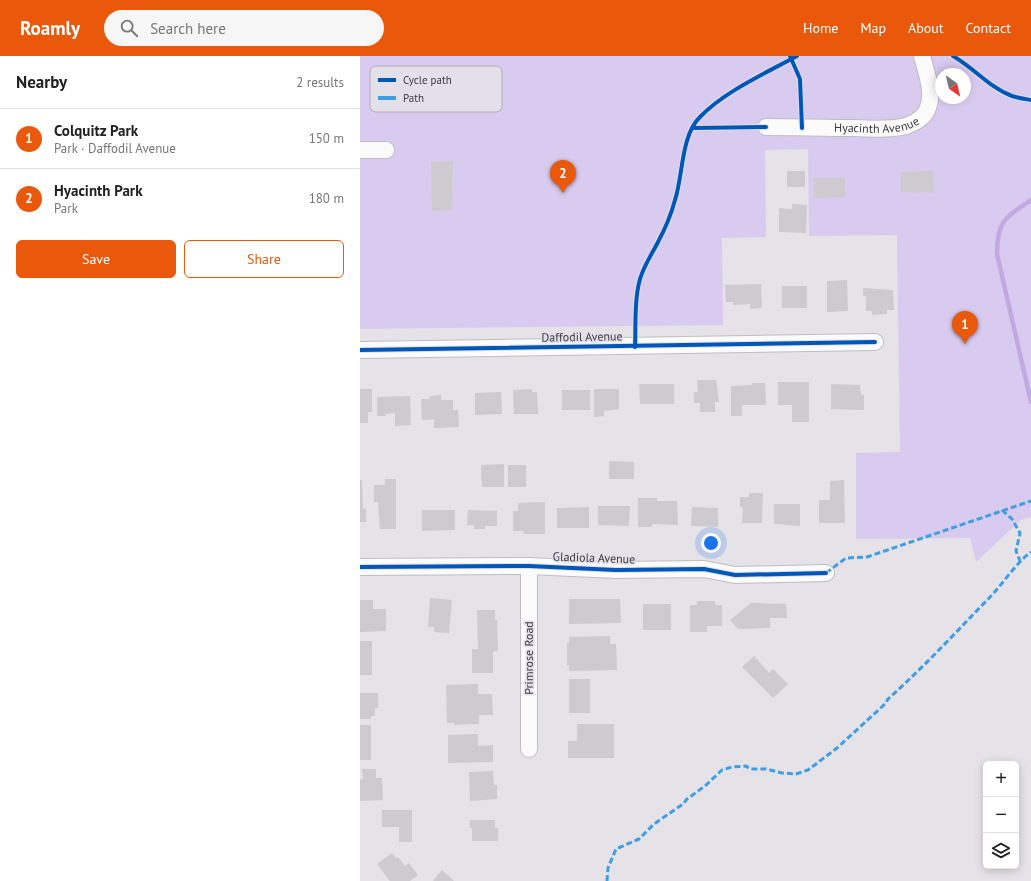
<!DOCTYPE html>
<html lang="en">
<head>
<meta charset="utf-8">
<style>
	body { margin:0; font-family:"PT Sans",sans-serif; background:#f6f6f6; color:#222 }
	.controls { position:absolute; right:12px; bottom:12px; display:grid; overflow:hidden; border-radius:6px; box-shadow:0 2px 10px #0003 }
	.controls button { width:36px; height:36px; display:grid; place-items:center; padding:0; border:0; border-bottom:1px solid #e0e0e0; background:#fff; color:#222; font:20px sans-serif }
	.compass { position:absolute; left:575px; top:12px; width:36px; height:36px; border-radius:50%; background:#fff; box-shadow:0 2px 10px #0003; rotate:146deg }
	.you { position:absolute; left:351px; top:487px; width:14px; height:14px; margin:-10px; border:3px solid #fff; border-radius:50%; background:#1a73e8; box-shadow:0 0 0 6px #1a73e833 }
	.badge { display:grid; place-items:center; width:26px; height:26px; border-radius:50%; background:#ea580c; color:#fff; font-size:13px; font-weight:700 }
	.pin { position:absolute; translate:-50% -33px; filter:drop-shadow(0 1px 2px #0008) }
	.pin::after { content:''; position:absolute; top:21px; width:14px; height:12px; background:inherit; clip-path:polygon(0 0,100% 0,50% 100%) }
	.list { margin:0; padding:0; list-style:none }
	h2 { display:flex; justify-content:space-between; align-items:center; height:52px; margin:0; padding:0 16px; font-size:17px }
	h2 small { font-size:13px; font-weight:400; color:#767676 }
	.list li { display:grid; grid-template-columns:26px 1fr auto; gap:12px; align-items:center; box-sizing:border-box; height:60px; padding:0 16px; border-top:1px solid #e0e0e0 }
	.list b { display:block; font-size:15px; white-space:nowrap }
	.list p { margin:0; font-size:13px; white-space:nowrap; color:#767676 }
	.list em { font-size:13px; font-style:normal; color:#767676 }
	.actions { display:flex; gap:8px; padding:12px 16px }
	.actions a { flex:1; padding:9px 0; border:1px solid #ea580c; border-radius:6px; text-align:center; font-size:14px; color:#ea580c }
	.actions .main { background:#ea580c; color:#fff }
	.icon { flex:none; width:22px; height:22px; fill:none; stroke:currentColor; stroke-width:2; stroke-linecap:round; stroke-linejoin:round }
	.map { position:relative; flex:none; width:671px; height:825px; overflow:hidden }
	header { display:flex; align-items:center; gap:24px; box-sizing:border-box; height:56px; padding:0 20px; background:#ea580c; color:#fff }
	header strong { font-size:19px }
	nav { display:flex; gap:22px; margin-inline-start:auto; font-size:14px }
	.search { width:280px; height:36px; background:#f6f6f6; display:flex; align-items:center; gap:10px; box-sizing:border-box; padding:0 14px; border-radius:22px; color:#767676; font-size:15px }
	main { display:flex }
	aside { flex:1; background:#fff }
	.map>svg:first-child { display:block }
	.green { fill:#d9cbef; fill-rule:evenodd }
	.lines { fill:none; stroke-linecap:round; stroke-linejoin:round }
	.stream { stroke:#c1a9e2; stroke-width:4.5 }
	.building { fill:#cdcbcf }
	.minor-casing { stroke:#bfbdc2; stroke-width:18 }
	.minor { stroke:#fbfbfc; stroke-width:16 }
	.quiet { stroke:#3f9ee3; stroke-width:3; stroke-dasharray:6 3; stroke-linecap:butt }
	.cycleway-casing { stroke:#e4e0ea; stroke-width:6 }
	.cycleway { stroke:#0057b8; stroke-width:4 }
	.labels { text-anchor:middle; stroke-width:3.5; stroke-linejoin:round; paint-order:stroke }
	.street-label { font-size:12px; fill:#3b3a3e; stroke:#e4e0ea }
	.key { fill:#e4e0ea; stroke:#b1aeb6; stroke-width:1 }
	.key-label { font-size:11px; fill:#3b3a3e }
</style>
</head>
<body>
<header>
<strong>Roamly</strong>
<div class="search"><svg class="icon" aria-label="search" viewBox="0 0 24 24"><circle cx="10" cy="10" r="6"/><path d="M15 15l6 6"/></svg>Search here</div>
<nav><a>Home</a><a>Map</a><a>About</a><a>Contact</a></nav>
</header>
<main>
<aside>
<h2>Nearby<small>2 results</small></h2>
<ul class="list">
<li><span class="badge">1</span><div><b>Colquitz Park</b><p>Park · Daffodil Avenue</p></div><em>150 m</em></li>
<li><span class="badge">2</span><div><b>Hyacinth Park</b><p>Park</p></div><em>180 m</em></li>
</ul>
<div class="actions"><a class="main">Save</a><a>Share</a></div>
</aside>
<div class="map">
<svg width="671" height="825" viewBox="0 0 671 825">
	<rect width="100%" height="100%" fill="#e5e2e8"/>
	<path class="green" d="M0 0H671V461L661 464 616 506 610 482 496 483V397L540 396 537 179 449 180 448 93 405 94 406 181 362 182 363 269 0 273ZM581 18H605V42H581Z"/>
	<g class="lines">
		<path class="stream" d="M671 144C645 162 637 164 637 198L671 346"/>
	</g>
	<g class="building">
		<polygon points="93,105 92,154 72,155 71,106"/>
		<rect x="427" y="115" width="18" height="16"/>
		<polygon points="573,115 574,137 541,136 541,116"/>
		<polygon points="454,122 485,122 485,141 454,142"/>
		<polygon points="432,148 447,149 446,177 419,176 419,152 432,153"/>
		<polygon points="487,224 488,255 467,256 467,225"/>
		<polygon points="401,228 402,252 390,253 390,248 373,249 373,246 366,246 365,229"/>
		<rect x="422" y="230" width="25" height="22"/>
		<polygon points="503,232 533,234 534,254 527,254 527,258 512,259 512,255 506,255 506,240 503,240"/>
		<polygon points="337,324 356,324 359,346 355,346 355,356 340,356 340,347 334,347 334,336 338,336"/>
		<polygon points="418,326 449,326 449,366 432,366 432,349 418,349"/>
		<polygon points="392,327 405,327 406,349 382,349 382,360 371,360 371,330 392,329"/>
		<polygon points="279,328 314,328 314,348 280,348"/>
		<polygon points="471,328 500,329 501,339 504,339 504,354 471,353"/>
		<polygon points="0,333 12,333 12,356 8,356 8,367 0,367"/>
		<polygon points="172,333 172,336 177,336 178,358 154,358 153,334"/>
		<polygon points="234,333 259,333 259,353 244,355 244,360 234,361"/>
		<rect x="202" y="334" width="28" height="20"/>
		<polygon points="141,336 142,358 115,359 115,337"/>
		<polygon points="81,339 81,344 93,344 93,354 98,354 99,371 74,372 74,363 62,364 61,343 70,343 70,340"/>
		<polygon points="50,340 51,369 35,370 35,357 25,358 26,360 17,360 17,341"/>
		<polygon points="249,405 274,406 274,423 249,423"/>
		<polygon points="144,408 144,431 122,431 121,409"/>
		<rect x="148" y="409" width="18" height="22"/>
		<polygon points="25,423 36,423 36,473 20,473 18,446 14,446 14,429 25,429"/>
		<polygon points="0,424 2,424 3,453 6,452 6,466 0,466"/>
		<polygon points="484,424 485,467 459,467 459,444 470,444 470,425"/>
		<polygon points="389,437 403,437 402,467 382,467 383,452 380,451 380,441 389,441"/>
		<polygon points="278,442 297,442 297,445 317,445 318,469 292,468 292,471 278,471"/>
		<polygon points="185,446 185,478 164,478 163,475 153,475 153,455 158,455 158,447"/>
		<polygon points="414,448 440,448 440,470 414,468"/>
		<polygon points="238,450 270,450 269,470 238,469"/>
		<polygon points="229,451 229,472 197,472 197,452"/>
		<polygon points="332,451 358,452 358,471 331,470"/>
		<polygon points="62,454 95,454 95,474 62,475"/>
		<polygon points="108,454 137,455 137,470 125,470 125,473 114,473 114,469 107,469"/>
		<polygon points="70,542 92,544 89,577 74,576 74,571 68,571"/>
		<polygon points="209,543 260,543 261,567 209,568"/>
		<polygon points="0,544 13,544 13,553 26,553 26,575 0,576"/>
		<polygon points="337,545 355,545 355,549 362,549 362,570 347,570 347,576 330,576 330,549 337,549"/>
		<polygon points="391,547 426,548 427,562 410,562 410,572 378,573 370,564"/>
		<rect x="283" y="548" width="28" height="26"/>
		<polygon points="117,554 135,554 135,564 137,564 138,595 133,595 133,617 112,617 112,593 118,593"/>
		<polygon points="250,580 250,588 256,588 257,614 209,615 209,609 207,609 207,587 209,587 209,581"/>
		<rect x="0" y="585" width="12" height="34"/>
		<polygon points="394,600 409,617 413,613 428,628 413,642 382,611"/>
		<rect x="209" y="623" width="21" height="34"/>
		<polygon points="118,628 118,638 132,638 133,659 119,659 119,668 94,669 94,667 87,667 86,629"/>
		<polygon points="0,637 18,637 18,652 15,652 15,660 11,660 11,663 0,663"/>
		<polygon points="217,668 254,668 254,702 208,702 208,685 217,685"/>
		<rect x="0" y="669" width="11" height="35"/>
		<polygon points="118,678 118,690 133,689 133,706 88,707 88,679"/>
		<polygon points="2,713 16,713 16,722 22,722 23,744 0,745 0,723 3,723"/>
		<polygon points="133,715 134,729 137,729 137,743 110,745 109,716"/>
		<polygon points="22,754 52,754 52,786 39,786 39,771 22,771"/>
		<polygon points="110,764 135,764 135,772 138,772 138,785 112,785 112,772 110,772"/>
		<polygon points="32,797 36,802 38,801 45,810 49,807 58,819 50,825 30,825 17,808"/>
		<polygon points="82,814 94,825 73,825"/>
	</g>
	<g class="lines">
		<defs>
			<g id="minor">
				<path id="s1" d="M406 71C435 71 465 72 494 72 510 73 531 74 546 70 554 67 564 62 567 54 575 38 566 16 562 0"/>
				<polyline points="0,94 26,94"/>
				<polyline points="0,294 515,286"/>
				<polyline points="0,511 169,510 256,514 344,513 375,519 466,517"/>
				<polyline points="169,693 169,510"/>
			</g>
		</defs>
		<use href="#minor" class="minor-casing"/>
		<use href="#minor" class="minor"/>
		<g class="quiet">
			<polyline points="642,454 652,463 660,477 656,495 660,505"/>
			<polyline points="466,517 486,502 507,501 671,445"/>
			<path d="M247 825 248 812 256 793 279 783 294 768 323 748 327 743 345 730 362 714 372 711 386 710 390 713H406L422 717 436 718 448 714 477 692 525 648 528 643C564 611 598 574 632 539 644 526 657 506 671 496"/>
		</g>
		<defs>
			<g id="cycleway">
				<polyline points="430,0 440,23 442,72"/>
				<path d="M593 0C614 12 630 32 652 40 658 42 665 43 671 44"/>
				<polyline points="333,72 406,71"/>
				<path d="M275 291C276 270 274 247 279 227 282 212 291 200 298 186 305 173 311 159 315 144 323 120 321 79 340 61 365 35 406 17 437 0"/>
				<polyline points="0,294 515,286"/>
				<polyline points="0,511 169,510 256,514 344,513 375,519 466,517"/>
			</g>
		</defs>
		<use href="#cycleway" class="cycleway-casing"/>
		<use href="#cycleway" class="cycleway"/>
	</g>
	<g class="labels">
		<g class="street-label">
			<text dy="4" stroke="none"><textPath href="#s1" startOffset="111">Hyacinth Avenue</textPath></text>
			<text transform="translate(222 281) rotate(-1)" y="4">Daffodil Avenue</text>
			<text transform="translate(234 502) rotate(2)" y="4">Gladiola Avenue</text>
			<text transform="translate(169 602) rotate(-90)" y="4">Primrose Road</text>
		</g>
	</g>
	<rect x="10" y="10" width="132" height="46" rx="6" class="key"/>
	<rect x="18" y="22" width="18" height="4" fill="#0057b8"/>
	<rect x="18" y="40" width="18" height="4" fill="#3f9ee3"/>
	<g class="key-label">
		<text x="43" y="28">Cycle path</text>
		<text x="43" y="46">Path</text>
	</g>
</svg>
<div class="controls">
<button>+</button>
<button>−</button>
<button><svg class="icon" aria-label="layers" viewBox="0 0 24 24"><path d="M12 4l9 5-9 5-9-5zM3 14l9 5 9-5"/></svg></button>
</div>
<svg class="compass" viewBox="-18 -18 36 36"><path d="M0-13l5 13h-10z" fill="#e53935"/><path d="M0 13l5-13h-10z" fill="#767676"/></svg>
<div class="you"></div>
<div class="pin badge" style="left:605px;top:288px">1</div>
<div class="pin badge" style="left:203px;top:137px">2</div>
</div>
</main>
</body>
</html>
